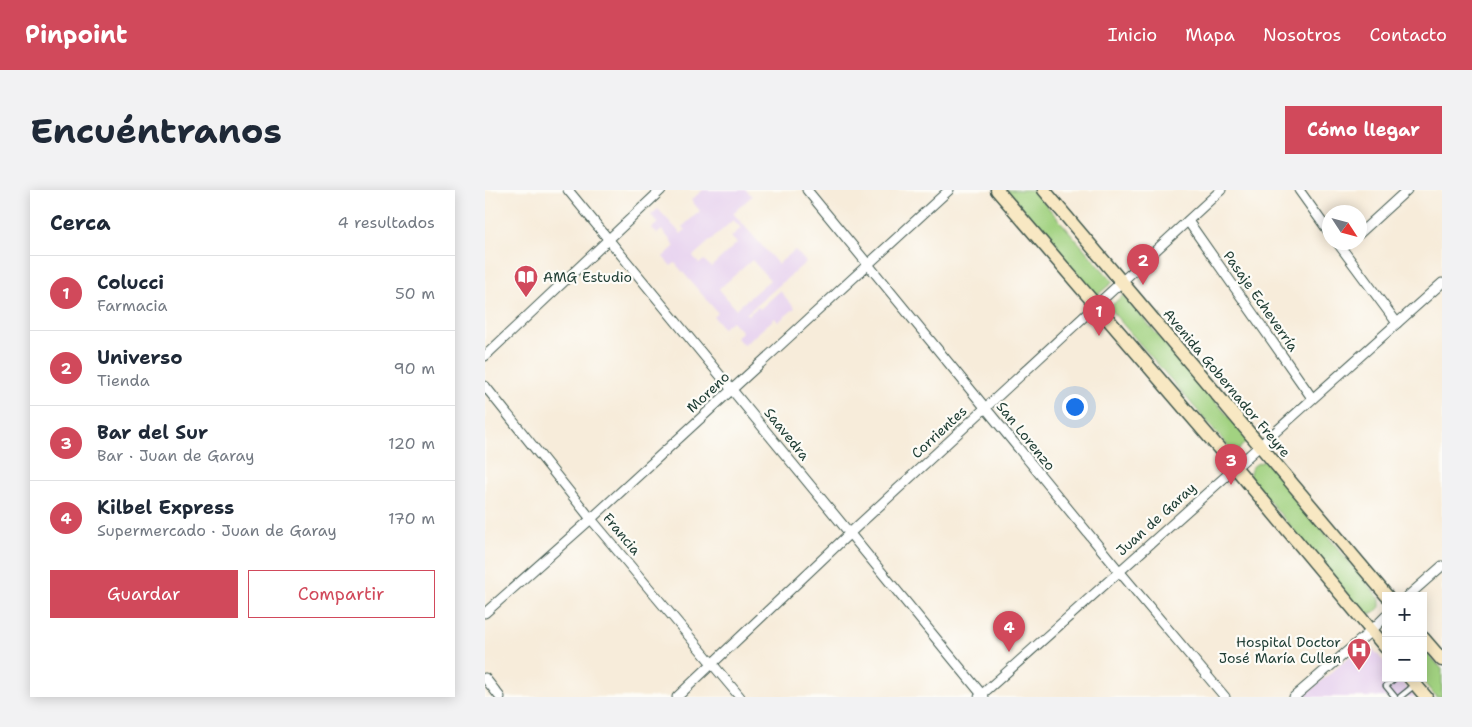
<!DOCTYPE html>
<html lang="es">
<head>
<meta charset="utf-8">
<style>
	body { margin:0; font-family:"Shantell Sans",sans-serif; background:#f2f2f3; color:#1f2937 }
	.controls { position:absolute; right:15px; bottom:15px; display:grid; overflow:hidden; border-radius:0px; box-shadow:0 2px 12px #0003 }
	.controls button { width:45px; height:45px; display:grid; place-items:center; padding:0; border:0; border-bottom:1px solid #e0e1e3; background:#fff; color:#1f2937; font:25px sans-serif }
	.compass { position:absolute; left:837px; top:15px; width:45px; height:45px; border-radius:50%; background:#fff; box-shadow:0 2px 12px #0003; rotate:126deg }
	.you { position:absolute; left:589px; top:216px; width:18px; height:18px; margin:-12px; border:4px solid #fff; border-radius:50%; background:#1a73e8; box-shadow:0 0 0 8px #1a73e833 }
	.badge { display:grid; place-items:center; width:32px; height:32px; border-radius:50%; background:#d1495b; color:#fff; font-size:16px; font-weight:700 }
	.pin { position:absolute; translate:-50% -41px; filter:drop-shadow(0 1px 2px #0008) }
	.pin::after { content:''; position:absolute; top:26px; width:18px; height:15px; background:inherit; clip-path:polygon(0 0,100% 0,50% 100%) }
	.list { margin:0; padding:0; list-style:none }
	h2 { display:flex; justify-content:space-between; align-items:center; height:65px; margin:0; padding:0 20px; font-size:21px }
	h2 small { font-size:16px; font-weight:400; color:#747a83 }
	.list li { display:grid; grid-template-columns:32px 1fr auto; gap:15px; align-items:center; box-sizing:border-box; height:75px; padding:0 20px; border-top:1px solid #e0e1e3 }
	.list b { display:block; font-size:19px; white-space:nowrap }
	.list p { margin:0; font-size:16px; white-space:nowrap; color:#747a83 }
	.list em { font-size:16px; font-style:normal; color:#747a83 }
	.actions { display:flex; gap:10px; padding:15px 20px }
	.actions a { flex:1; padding:11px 0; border:1px solid #d1495b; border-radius:0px; text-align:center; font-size:18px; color:#d1495b }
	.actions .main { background:#d1495b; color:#fff }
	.map { position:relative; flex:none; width:957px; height:507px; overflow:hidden; border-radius:0px }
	header { display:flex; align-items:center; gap:30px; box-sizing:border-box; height:70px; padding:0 25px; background:#d1495b; color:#fff }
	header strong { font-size:24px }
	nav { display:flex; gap:28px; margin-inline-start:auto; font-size:18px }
	.intro { display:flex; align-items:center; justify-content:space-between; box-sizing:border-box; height:120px; padding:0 30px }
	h1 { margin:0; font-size:35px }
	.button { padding:12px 22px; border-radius:0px; background:#d1495b; color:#fff; font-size:18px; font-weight:700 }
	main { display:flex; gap:30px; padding:0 30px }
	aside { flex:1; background:#fff; border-radius:0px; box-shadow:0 2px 12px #0003 }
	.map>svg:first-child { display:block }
	.built { fill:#e7d2ef; fill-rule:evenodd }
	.green { fill:#a2d281; stroke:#60885a }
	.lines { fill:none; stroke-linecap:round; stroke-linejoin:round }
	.service-casing { stroke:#3f574d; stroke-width:7 }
	.minor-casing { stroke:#3f574d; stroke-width:11 }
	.secondary-casing { stroke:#3f574d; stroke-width:15 }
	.service { stroke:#fff; stroke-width:4.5 }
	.minor { stroke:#fff; stroke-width:9 }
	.secondary { stroke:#f8e8c3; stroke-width:12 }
	.labels { text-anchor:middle; stroke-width:4.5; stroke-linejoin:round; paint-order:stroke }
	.poi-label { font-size:14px; fill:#1f3d34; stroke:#fdfcf7; text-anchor:start }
	.street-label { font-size:14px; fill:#1f3d34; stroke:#fdfcf7 }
</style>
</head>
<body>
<header>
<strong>Pinpoint</strong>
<nav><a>Inicio</a><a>Mapa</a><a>Nosotros</a><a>Contacto</a></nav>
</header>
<div class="intro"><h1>Encuéntranos</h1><a class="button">Cómo llegar</a></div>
<main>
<aside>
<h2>Cerca<small>4 resultados</small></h2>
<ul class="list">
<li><span class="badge">1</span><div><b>Colucci</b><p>Farmacia</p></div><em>50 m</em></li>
<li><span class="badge">2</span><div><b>Universo</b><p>Tienda</p></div><em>90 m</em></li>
<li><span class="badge">3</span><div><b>Bar del Sur</b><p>Bar · Juan de Garay</p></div><em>120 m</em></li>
<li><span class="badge">4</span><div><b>Kilbel Express</b><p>Supermercado · Juan de Garay</p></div><em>170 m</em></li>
</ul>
<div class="actions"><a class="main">Guardar</a><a>Compartir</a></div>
</aside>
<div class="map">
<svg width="957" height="507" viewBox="0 0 957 507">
	<rect width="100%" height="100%" fill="#fdfcf7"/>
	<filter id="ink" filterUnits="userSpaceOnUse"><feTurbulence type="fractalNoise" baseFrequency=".02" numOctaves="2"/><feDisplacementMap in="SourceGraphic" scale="10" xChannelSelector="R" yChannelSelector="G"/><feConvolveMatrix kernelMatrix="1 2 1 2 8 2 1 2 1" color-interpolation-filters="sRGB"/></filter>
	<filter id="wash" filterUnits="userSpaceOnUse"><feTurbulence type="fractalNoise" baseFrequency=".0096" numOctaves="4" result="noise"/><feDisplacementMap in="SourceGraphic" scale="20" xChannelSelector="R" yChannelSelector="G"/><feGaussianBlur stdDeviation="1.12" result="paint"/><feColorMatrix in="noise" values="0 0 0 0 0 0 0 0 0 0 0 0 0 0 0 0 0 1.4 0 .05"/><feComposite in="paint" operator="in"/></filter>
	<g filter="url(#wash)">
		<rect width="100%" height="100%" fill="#f7ecda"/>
		<g class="built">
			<path d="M218 0H261L267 6 248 23 293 74 310 60 321 72 261 124 263 125 273 117 275 119 295 101 310 118 293 132 290 128 259 155 251 147 257 142 247 131 238 138 229 127 233 123 190 73 186 76 178 67 190 56 177 40 172 44 167 38 173 33 166 25 173 19 196 44 200 40 197 37 215 21 206 10ZM248 30 256 38 246 47 252 53 226 77 219 70 214 74 208 66ZM267 70 285 90 251 119 234 99Z"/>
			<polygon points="877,456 885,456 901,474 901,488 913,488 930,507 818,507"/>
		</g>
		<g class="green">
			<polygon points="522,0 548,0 628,92 611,106"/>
			<polygon points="638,105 763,249 750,264 624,118"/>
			<path d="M780 271 895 409V417L889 423 879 424 764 287C766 276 769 274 780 271Z"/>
			<polygon points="938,458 957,479 957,507 951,507 935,488 938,488"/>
		</g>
	</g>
	<g filter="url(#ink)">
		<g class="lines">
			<defs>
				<g id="service">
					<polyline points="910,488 901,496 910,507"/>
					<polyline points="915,507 930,495"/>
				</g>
				<g id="minor">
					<polyline points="83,0 499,507"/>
					<polyline points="322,0 634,381 740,507"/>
					<polyline points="814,0 844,42"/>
					<polyline points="703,31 827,208"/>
					<polyline points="874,44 922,0"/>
					<polyline points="852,52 912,133"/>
					<polyline points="0,166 176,0"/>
					<polyline points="0,196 106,329 255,507"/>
					<polyline points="923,406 957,376"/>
					<polyline points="0,423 106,329 464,0"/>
					<polyline points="0,488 15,507"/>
					<polyline points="192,507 365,343 736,0"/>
					<polyline points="494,507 957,93"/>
					<polyline points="809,507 886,441 901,426"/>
				</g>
				<g id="secondary">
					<polyline points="512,0 750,277 901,458"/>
					<polyline points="559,0 902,406"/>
					<polyline points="938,448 957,470"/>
					<polyline points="925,488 941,507"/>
				</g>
			</defs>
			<use href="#service" class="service-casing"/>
			<use href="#minor" class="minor-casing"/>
			<use href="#secondary" class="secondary-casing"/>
			<use href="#service" class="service"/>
			<use href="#minor" class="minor"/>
			<use href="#secondary" class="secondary"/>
		</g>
	</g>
	<defs>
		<symbol id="library-pin" viewBox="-11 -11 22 30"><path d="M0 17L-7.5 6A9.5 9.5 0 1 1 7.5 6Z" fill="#d1495b" stroke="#fdfcf7"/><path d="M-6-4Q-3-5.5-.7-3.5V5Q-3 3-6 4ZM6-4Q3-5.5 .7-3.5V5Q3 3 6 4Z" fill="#fff"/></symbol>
		<symbol id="hospital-pin" viewBox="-11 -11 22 30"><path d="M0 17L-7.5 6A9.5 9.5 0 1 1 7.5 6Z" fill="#d1495b" stroke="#fdfcf7"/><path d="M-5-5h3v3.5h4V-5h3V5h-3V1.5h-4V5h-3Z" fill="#fff"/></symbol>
	</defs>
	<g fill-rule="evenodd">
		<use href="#library-pin" x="27" y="73" width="28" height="38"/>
		<use href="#hospital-pin" x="860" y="446" width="28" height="38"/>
	</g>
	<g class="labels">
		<g class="poi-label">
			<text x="58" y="92">AMG Estudio</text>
			<text x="856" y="457" text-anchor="end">Hospital Doctor<tspan x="856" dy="16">José María Cullen</tspan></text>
		</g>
		<g class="street-label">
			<text transform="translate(776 111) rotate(55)" y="5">Pasaje Echeverría</text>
			<text transform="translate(742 193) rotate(50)" y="5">Avenida Gobernador Freyre</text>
			<text transform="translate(223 202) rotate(-43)" y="5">Moreno</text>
			<text transform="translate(454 242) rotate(-43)" y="5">Corrientes</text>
			<text transform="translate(302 244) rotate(51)" y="5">Saavedra</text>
			<text transform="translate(541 246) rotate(51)" y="5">San Lorenzo</text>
			<text transform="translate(671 329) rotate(-42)" y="5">Juan de Garay</text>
			<text transform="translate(137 344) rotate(50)" y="5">Francia</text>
		</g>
	</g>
</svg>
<div class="controls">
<button>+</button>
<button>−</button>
</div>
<svg class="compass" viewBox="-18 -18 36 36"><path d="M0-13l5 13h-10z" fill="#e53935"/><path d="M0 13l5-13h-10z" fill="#747a83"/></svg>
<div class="you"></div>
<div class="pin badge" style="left:614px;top:146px">1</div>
<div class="pin badge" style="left:658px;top:95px">2</div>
<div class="pin badge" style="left:746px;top:295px">3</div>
<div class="pin badge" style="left:524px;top:462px">4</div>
</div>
</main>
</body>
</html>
